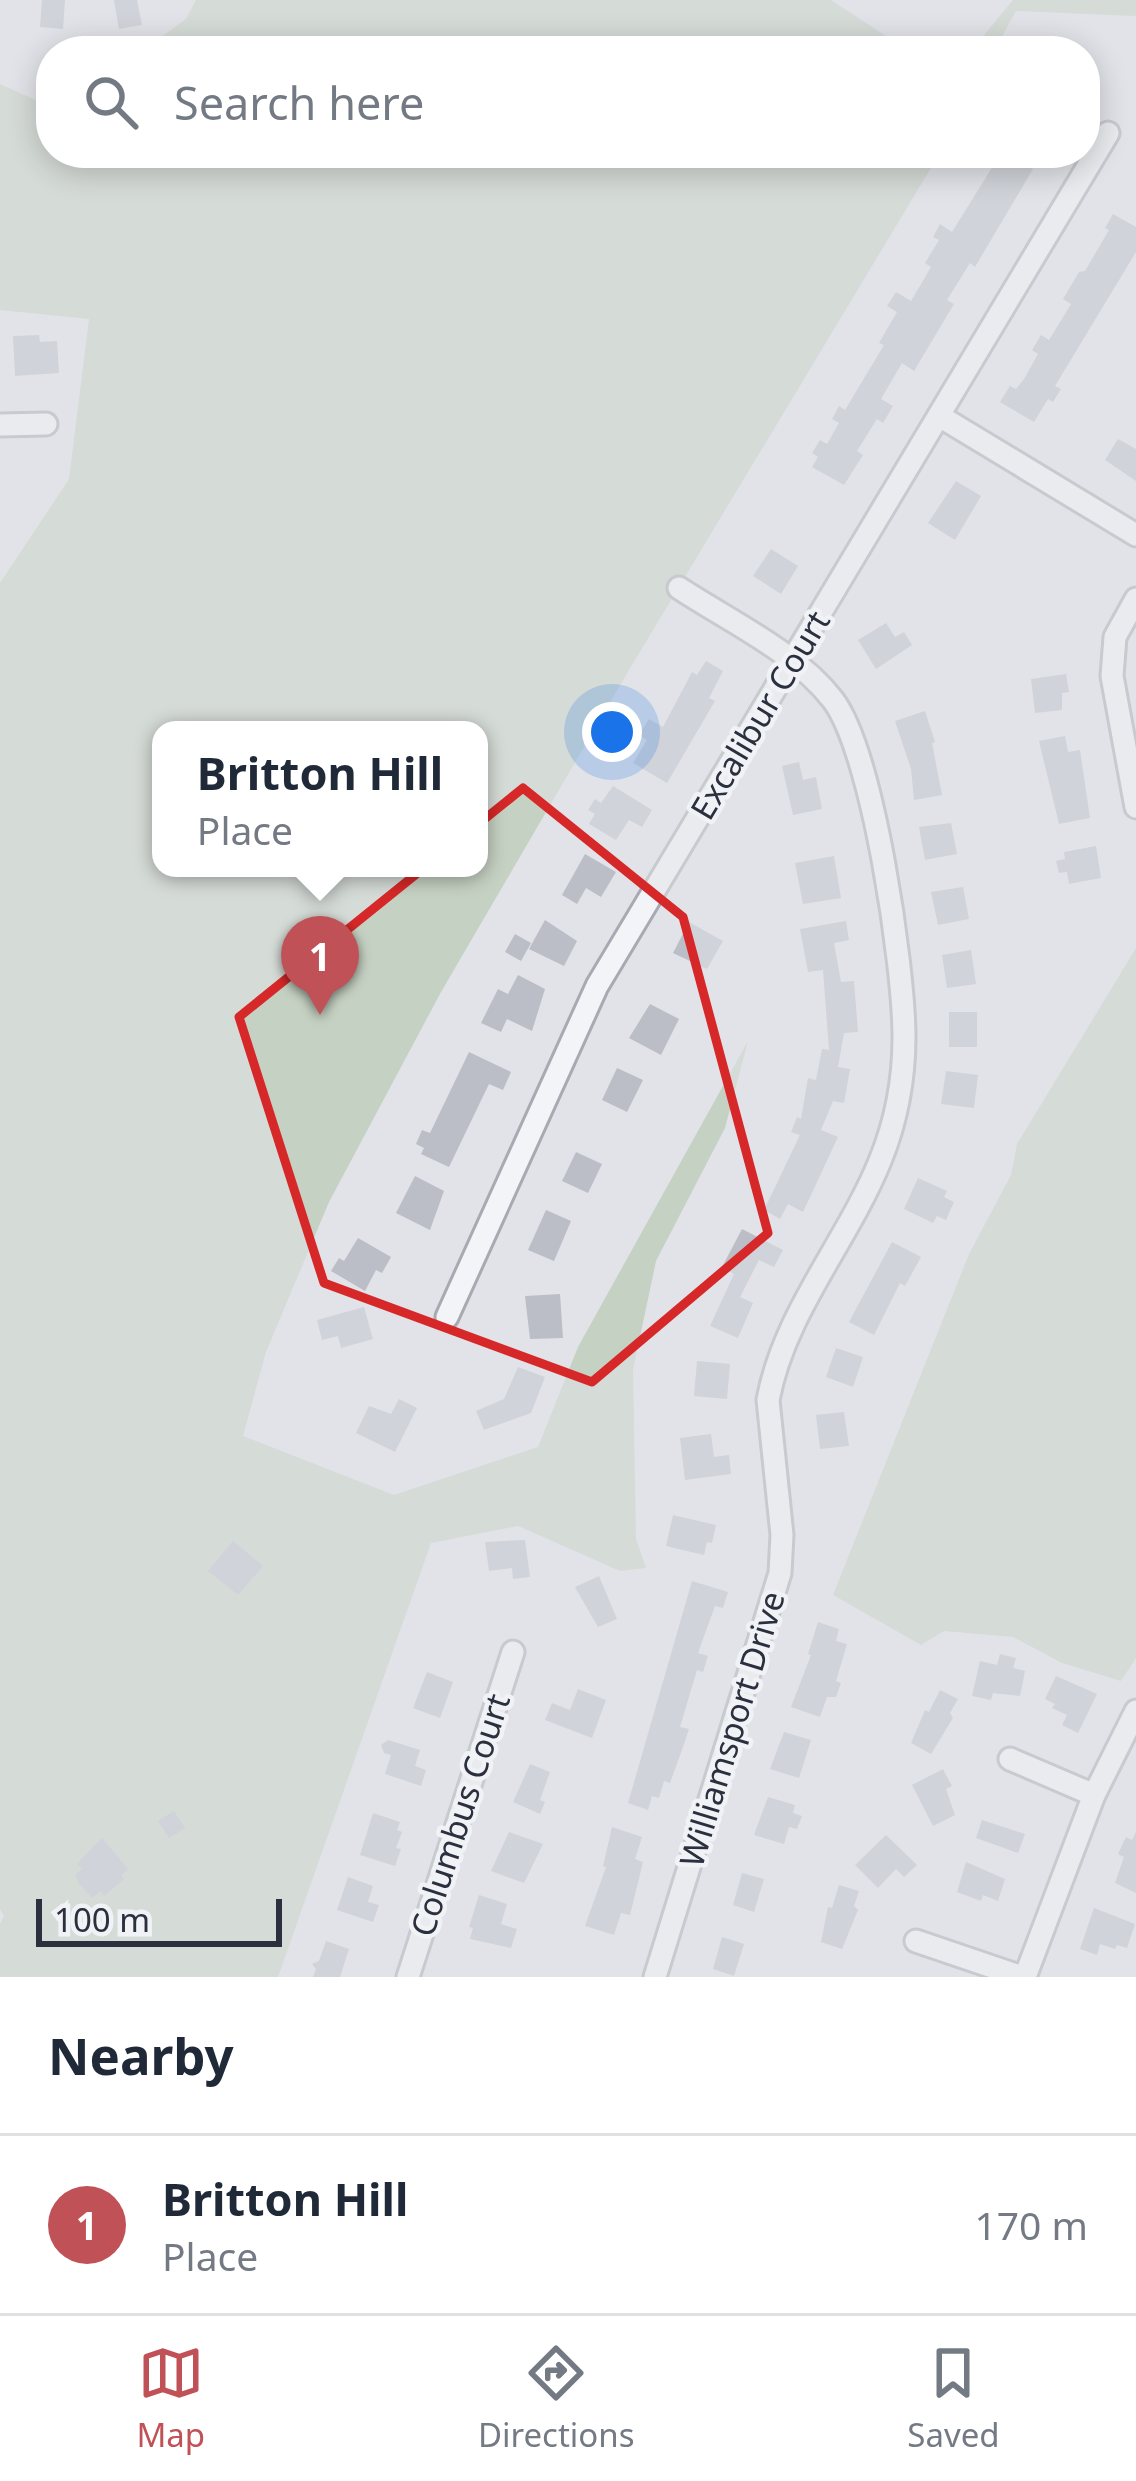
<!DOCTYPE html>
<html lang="en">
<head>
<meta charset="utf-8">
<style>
	body { margin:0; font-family:"Noto Sans",sans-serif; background:#f6f6f7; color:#1f2937 }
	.scale { position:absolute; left:36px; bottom:30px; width:246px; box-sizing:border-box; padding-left:12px; border:6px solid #2b303e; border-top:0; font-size:33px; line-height:42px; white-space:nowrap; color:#2b303e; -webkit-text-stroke:9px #f0f2f6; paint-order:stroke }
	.you { position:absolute; left:612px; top:732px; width:42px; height:42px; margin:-30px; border:9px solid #fff; border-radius:50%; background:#1a73e8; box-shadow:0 0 0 18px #1a73e833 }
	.badge { display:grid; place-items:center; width:78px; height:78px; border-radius:50%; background:#c05257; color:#fff; font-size:39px; font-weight:700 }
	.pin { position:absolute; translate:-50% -99px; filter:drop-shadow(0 3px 6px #0008) }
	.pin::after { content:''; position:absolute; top:63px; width:42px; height:36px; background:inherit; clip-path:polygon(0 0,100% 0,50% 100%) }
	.popup { position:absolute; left:152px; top:721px; width:336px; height:156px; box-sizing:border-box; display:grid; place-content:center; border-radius:24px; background:#fff; filter:drop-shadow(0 3px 9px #0005); font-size:39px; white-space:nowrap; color:#747a83 }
	.popup b { font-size:45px; color:#1f2937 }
	.popup::after { content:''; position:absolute; left:50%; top:100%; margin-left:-24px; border:24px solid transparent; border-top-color:#fff }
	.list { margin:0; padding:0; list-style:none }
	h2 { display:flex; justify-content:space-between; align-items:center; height:156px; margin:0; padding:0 48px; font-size:51px }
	h2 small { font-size:39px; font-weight:400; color:#747a83 }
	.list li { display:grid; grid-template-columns:78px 1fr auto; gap:36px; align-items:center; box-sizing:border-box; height:180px; padding:0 48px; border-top:3px solid #e0e1e3 }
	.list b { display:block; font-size:45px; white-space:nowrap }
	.list p { margin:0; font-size:39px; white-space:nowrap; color:#747a83 }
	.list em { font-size:39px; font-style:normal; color:#747a83 }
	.icon { flex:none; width:66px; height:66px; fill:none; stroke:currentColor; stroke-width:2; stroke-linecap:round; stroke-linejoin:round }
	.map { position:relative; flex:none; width:1136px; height:1977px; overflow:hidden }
	.search { position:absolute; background:#fff; box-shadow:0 6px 30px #0003; left:36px; right:36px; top:36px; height:132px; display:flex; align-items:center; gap:30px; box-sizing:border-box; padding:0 42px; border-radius:48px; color:#747a83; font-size:45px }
	.sheet { height:336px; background:#fff }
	nav { display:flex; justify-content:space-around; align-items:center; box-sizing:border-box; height:168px; border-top:3px solid #e0e1e3; background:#fff; font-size:33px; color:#747a83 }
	nav a { display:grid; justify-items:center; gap:6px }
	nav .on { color:#c05257 }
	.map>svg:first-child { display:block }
	.green { fill:#c5d1c2; fill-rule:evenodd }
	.building { fill:#bbbec7 }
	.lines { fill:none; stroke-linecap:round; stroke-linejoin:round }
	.minor-casing { stroke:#a7aab2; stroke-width:27 }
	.minor { stroke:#f3f4f7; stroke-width:21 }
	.marked { fill:none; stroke:#d62828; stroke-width:9; stroke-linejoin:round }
	.labels { text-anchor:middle; stroke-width:9; stroke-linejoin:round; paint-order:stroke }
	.street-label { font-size:33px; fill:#2b303e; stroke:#f0f2f6 }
</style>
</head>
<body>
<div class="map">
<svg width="1136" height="1977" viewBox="0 0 1136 1977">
	<rect width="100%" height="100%" fill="#e1e3e8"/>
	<g class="green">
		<polygon points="196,0 831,0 909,51 142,51 186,19"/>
		<polygon points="1013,0 1136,0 1136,16 1016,11 994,51 971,51"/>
		<path d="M0 84 51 107V153H940L629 670 441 992 329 1202 266 1352 243 1436 394 1495 538 1447 578 1347 748 1041 725 1128 656 1261 633 1370 636 1539 646 1568 620 1571 518 1526 431 1543 278 1977H0V1924L4 1916 0 1909V583L69 479 89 319 0 310ZM161 730H479V868H161Z"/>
		<polygon points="1136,948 1136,1658 1121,1681 1062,1663 1013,1637 944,1631 921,1645 833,1595 969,1254 1011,1175 1017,1144"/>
	</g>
	<g class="building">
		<polygon points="42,0 65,0 63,29 40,27"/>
		<polygon points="114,0 137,0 142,25 119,29"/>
		<polygon points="993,153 1039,153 1030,167 1033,169 975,267 970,263 947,300 954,304 914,371 902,363 881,399 893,406 883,423 877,419 857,451 863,455 844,485 812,467 818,457 812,453 820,440 827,444 839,423 832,419 839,406 845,410 884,345 879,343 897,312 887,306 896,292 911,301 931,267 925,263 939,240 933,237 940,224 952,232 993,166 987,163"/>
		<polygon points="1113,214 1136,227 1136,252 1055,386 1061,389 1053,402 1048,399 1034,422 1000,402 1010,386 1016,389 1024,379 1038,354 1032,350 1041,335 1049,340 1071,304 1063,299 1079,272 1085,271 1109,230 1105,228"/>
		<polygon points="39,335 40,342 57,341 59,373 15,376 13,336"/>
		<polygon points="1118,439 1136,449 1136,481 1105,460"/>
		<polygon points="956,481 981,496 955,540 928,523"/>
		<polygon points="771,549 798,566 781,594 753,576"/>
		<polygon points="886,623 895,637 904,632 912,645 876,669 858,640"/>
		<polygon points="706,661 723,671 709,698 715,701 667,783 633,763 647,740 639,735 649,719 663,727 692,672 697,675"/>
		<polygon points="1066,674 1069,692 1062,693 1062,710 1035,713 1031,679"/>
		<polygon points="925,711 935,742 932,743 942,795 914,800 911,769 895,721"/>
		<polygon points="1065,736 1068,752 1080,750 1090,818 1059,824 1039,741"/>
		<polygon points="799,762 803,780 816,777 822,809 793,815 782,766"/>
		<polygon points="613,786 652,810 642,827 629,820 616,840 589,824 595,814 588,810 595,799 601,803"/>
		<polygon points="951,823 957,854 925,860 919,827"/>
		<polygon points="1096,846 1101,878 1069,884 1067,872 1059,873 1056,861 1065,859 1064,852"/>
		<polygon points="585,854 616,872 601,897 586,888 577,904 562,895"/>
		<polygon points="834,856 841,898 803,904 795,863"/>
		<polygon points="963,887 969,919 938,925 931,892"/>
		<polygon points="545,920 577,941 564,966 529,949"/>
		<polygon points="846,921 849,940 834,943 841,982 854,981 858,1032 844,1033 838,1067 850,1069 844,1103 833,1101 821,1130 838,1137 803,1212 788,1204 780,1219 764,1210 800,1135 791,1132 797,1117 801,1119 808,1078 816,1080 822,1049 829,1050 823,970 808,972 800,929"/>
		<polygon points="689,922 723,941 707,969 673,953"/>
		<polygon points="515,934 531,943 521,961 505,952"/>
		<polygon points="971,950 976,984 947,988 942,955"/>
		<polygon points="518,975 545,989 532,1031 507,1019 501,1032 481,1023 498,989 508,994"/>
		<polygon points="650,1004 679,1019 661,1055 629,1038"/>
		<rect x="949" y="1012" width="28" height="35"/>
		<polygon points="469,1052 511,1072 503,1090 489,1084 449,1167 421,1154 424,1148 416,1144 422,1130 430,1133"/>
		<polygon points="617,1068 643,1080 627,1112 602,1100"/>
		<polygon points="946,1071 978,1075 974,1108 941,1104"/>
		<polygon points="576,1152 602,1164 588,1193 562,1181"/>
		<polygon points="415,1176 444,1191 430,1230 396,1213"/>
		<polygon points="918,1178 947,1191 944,1197 954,1202 946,1220 937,1216 933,1223 904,1209"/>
		<polygon points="546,1210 571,1221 554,1261 528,1250"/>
		<polygon points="742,1229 783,1250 774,1267 759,1260 740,1297 753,1303 738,1338 710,1326 734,1274 722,1267"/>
		<polygon points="358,1238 391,1257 382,1273 376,1270 365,1291 331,1271 339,1258 344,1261"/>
		<polygon points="892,1242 921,1257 905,1286 900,1283 874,1335 849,1322"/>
		<polygon points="560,1294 563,1338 530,1339 525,1296"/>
		<polygon points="364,1307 373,1339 341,1348 338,1336 322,1340 317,1320"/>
		<polygon points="836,1348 863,1357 853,1387 826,1377"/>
		<polygon points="697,1361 730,1364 727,1399 694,1396"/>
		<polygon points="518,1367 545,1377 531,1413 484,1430 476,1411 504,1399"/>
		<polygon points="399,1399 417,1408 395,1452 356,1433 369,1406 391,1414"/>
		<polygon points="844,1412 849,1446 820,1449 816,1415"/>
		<polygon points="711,1434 714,1457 729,1455 731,1474 685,1480 680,1438"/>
		<polygon points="673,1515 716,1525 712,1543 707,1542 704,1555 666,1546"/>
		<polygon points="525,1540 530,1577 513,1579 512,1568 489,1571 485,1542"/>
		<polygon points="233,1541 263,1566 238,1595 208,1571"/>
		<polygon points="599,1576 617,1619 598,1627 575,1587"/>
		<polygon points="692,1581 728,1592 723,1608 715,1606 698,1653 708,1656 703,1672 697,1670 680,1727 689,1729 683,1747 670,1783 664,1781 659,1798 652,1796 648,1810 628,1803"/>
		<polygon points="818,1622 839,1629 836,1641 847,1644 836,1681 841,1683 836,1697 827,1697 820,1717 791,1707 811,1655 808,1654"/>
		<polygon points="1000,1654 1016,1658 1013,1668 1025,1671 1020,1696 993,1693 991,1700 972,1696 980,1661 997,1665"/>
		<polygon points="427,1672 453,1682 440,1718 413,1708"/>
		<polygon points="1056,1676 1097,1694 1078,1733 1062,1725 1067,1715 1052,1708 1055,1704 1045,1699"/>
		<polygon points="578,1689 606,1700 592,1738 545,1720 552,1703 570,1710"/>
		<polygon points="940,1690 958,1699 950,1713 953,1718 931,1754 911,1743 925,1710 929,1712"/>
		<polygon points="784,1732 811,1740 799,1778 770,1769"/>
		<polygon points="388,1740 420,1750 415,1766 426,1770 421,1786 385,1774 391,1755 384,1753 381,1745"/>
		<polygon points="530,1764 550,1772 540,1800 545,1802 540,1814 513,1802"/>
		<polygon points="943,1769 952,1786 946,1789 955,1815 933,1826 912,1785"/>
		<polygon points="768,1797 795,1805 793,1813 802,1816 797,1829 789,1827 784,1844 754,1835"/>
		<polygon points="174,1811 185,1828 169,1838 158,1821"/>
		<polygon points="373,1813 400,1822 397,1830 402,1832 396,1848 401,1849 395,1866 360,1855"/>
		<polygon points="982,1820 1025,1834 1018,1853 976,1838"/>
		<polygon points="612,1827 642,1837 635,1859 643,1862 630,1915 621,1913 614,1935 585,1926 606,1867 603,1866"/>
		<polygon points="509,1832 543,1844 524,1883 491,1871"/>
		<polygon points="1136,1832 1136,1893 1115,1883 1124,1857 1118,1854 1126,1837 1132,1840"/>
		<polygon points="886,1835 917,1865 904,1877 896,1869 878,1888 855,1865"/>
		<polygon points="102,1838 128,1869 121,1875 124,1879 104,1896 101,1891 92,1898 79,1883 75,1875 82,1869 77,1864"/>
		<polygon points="966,1862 1005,1879 998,1901 983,1895 981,1901 957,1892"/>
		<polygon points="742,1873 764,1879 754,1912 733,1905"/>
		<polygon points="348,1877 373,1886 368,1902 379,1905 373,1922 337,1910"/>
		<polygon points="839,1885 859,1891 854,1906 858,1910 842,1949 821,1942 828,1907 832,1908"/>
		<polygon points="479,1895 507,1904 501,1924 517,1929 511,1948 470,1939 473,1928 469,1927"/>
		<polygon points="1094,1908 1135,1924 1127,1948 1117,1945 1115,1949 1100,1944 1097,1955 1080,1949"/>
		<polygon points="722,1937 744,1944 734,1976 713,1969"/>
		<polygon points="326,1941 349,1949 340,1977 313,1977 316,1969 312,1964 319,1961"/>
	</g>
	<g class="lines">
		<defs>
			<g id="minor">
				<polyline points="941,417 1136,535"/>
				<polyline points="0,425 46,424"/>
				<polyline points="1136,599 1115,637 1112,676 1136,807"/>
				<polyline points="447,1317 597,986 1108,133"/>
				<polyline points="1010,1759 1094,1795"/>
				<polyline points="916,1941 1022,1977"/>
				<polyline points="408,1977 513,1652"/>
				<path d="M655 1977 780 1573 782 1535 768 1400C784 1313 847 1242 880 1161 896 1122 904 1079 904 1037 904 967 873 753 833 700 796 652 729 621 679 588"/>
				<polyline points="1025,1977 1094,1795 1136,1711"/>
			</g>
		</defs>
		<use href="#minor" class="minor-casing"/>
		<use href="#minor" class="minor"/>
	</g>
	<path d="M0 0H1136V1977H0ZM523 788 683 917 768 1233 592 1382 324 1283 239 1017Z" fill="#e1e3e8" fill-opacity=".55" fill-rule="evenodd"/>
	<path class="marked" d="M523 788 683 917 768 1233 592 1382 324 1283 239 1017Z"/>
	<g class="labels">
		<g class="street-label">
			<text transform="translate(760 715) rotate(-59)" y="12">Excalibur Court</text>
			<text transform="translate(732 1729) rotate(-73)" y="12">Williamsport Drive</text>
			<text transform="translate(460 1815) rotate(-72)" y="12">Columbus Court</text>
		</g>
	</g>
</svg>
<div class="scale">100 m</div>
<div class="you"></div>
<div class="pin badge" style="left:320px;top:1015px">1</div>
<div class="popup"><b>Britton Hill</b>Place</div>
<div class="search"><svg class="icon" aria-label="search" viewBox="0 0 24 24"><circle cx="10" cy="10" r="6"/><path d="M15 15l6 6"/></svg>Search here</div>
</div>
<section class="sheet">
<h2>Nearby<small></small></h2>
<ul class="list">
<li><span class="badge">1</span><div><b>Britton Hill</b><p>Place</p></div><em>170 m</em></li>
</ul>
</section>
<nav>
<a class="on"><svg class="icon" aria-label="map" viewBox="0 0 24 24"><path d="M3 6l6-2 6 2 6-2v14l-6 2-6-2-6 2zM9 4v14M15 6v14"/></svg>Map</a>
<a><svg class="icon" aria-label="directions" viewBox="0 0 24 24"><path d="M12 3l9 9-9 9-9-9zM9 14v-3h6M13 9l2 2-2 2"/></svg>Directions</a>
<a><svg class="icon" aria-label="saved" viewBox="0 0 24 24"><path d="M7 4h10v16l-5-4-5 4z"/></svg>Saved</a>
</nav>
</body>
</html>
